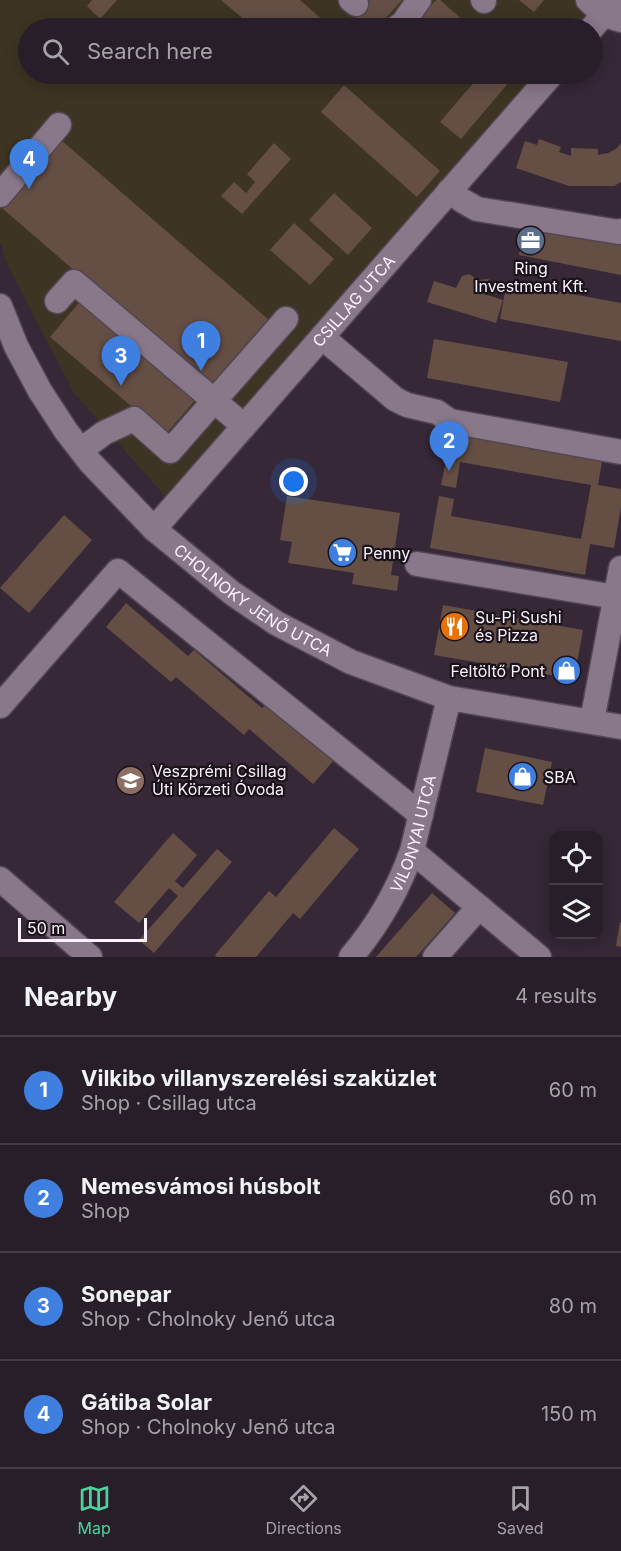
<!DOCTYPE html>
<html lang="en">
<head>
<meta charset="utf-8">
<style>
	body { margin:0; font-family:Inter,sans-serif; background:#342b35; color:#f1f3f6 }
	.controls { position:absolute; right:18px; bottom:18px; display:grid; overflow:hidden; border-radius:12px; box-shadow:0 3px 15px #0003 }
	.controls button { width:54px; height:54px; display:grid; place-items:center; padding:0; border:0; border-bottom:2px solid #443c46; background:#281e29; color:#f1f3f6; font:30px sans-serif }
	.scale { position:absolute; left:18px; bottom:15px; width:129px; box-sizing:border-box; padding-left:6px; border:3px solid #fbf1fc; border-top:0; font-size:16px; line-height:21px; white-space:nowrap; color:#fbf1fc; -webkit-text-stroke:4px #1a131a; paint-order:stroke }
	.you { position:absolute; left:294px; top:482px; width:21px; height:21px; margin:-15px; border:4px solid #fff; border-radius:50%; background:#1a73e8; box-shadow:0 0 0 9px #1a73e833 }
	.badge { display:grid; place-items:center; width:39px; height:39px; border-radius:50%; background:#4ad49c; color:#fff; font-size:20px; font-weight:700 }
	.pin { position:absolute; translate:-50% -50px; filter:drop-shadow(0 2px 3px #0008) }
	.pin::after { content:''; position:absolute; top:32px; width:21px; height:18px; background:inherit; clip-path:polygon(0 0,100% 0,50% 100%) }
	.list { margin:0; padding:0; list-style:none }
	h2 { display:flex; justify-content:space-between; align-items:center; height:78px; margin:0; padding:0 24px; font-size:26px }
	h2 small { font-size:20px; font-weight:400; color:#a5a2a8 }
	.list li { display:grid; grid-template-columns:39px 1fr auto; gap:18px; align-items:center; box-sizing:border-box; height:108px; padding:0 24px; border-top:2px solid #443c46 }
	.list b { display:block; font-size:22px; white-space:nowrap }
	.list p { margin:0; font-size:20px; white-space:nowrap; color:#a5a2a8 }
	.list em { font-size:20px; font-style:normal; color:#a5a2a8 }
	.icon { flex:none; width:33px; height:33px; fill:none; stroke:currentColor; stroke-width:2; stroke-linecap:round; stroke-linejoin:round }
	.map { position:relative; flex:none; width:621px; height:957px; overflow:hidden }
	.search { position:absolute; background:#281e29; box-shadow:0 3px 15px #0003; left:18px; right:18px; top:18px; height:66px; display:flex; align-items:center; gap:15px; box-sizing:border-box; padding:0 21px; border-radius:33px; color:#a5a2a8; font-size:22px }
	.sheet { height:510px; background:#281e29 }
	nav { display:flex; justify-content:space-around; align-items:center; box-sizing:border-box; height:84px; border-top:2px solid #443c46; background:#281e29; font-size:16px; color:#a5a2a8 }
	nav a { display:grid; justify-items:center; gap:3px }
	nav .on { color:#4ad49c }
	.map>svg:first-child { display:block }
	.industrial { fill:#3d3423 }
	.building { fill:#654f45 }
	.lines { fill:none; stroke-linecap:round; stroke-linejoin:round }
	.minor-casing { stroke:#524653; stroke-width:27 }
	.minor { stroke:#89788a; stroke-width:24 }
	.labels { text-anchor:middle; stroke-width:4.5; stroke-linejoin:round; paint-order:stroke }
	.poi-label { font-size:16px; fill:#fbf1fc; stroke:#1a131a; text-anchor:start }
	.street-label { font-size:16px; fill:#fbf1fc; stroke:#1a131a }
</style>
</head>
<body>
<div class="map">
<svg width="621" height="957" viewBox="0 0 621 957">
	<rect width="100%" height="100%" fill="#362837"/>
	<polygon class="industrial" points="0,0 607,0 583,28 28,28 28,74 544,74 172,504 74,393 8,266 0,242"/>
	<g class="building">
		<polygon points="92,0 117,0 100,19 87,6"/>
		<polygon points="221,0 300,0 332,28 254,28"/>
		<polygon points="370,0 402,0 377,28 365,28 354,19"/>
		<polygon points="436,0 440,0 464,21 458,28 411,28"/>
		<polygon points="519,0 544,0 534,12"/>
		<polygon points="404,74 419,74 413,81"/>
		<polygon points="481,74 516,74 461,139 440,122"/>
		<polygon points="344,85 440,171 417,197 321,112"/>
		<polygon points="539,139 561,147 559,152 571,156 571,148 598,149 598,155 608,153 616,149 621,143 621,182 614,186 569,186 516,168 525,141 537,145"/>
		<polygon points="61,140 268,319 209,387 2,208"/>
		<polygon points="274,143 291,159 242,214 221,196 234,182 246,193 255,182 247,174"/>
		<polygon points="334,193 372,228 348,255 309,220"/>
		<polygon points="294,223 334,259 310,285 270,250"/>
		<polygon points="525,226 621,245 621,275 519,255"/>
		<polygon points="469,274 478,280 489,279 484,294 503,300 496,323 427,302 434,281 456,288 462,276"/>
		<polygon points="507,282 621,303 621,341 500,319"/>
		<polygon points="82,299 197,398 165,435 50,337"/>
		<polygon points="434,339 568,362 560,402 427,378"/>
		<polygon points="452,430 603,456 598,485 621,489 621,507 614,548 590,544 585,575 430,548 439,496 454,499 451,516 581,539 591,485 460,462 456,488 441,485"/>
		<polygon points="287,496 400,513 391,575 399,576 397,591 352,584 354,573 288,563 292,542 280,540"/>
		<polygon points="64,515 92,540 29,613 0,588"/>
		<polygon points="126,603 188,656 194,650 262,708 268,702 335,759 313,784 249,729 244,735 176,677 171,682 106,627"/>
		<polygon points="443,605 583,630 574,679 434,655"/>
		<polygon points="485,748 552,762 543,805 476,792"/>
		<polygon points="334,828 359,849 300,919 293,913 256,957 217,957 215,955 269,891 276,897"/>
		<polygon points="173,833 197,855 175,881 183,888 217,849 232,862 154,953 139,940 178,896 169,888 139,923 114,902"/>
		<polygon points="432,893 455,913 441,929 416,957 376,957"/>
		<polygon points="620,922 621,923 621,947 616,946"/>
	</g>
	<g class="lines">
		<defs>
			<g id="minor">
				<polyline points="351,0 356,4"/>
				<polyline points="483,0 484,1"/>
				<polyline points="588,0 604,15 621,20"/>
				<polyline points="396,28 403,23 419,0"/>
				<polyline points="592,28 616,0"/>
				<polyline points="449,191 463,201 477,209 619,232 621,231"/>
				<polyline points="0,195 59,125"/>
				<polyline points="57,301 74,282 244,426"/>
				<path id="s1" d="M0 306 16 346 40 391 66 431 90 462 154 529 232 593 276 623 351 662 449 698 621 727"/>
				<polyline points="322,337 395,399 407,405 437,412 450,421 621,452"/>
				<polyline points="81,450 104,433 134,419 170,451 286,319"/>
				<path id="s2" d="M154 529 552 74"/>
				<polyline points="417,564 616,597"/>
				<polyline points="0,706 118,571 421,815"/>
				<polyline points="592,721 621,568"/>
				<polyline points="412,851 539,957"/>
				<polyline points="0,879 90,957"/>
				<path id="s3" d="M351 957C378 925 398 890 412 851L449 698"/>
				<polyline points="435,957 479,907"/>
			</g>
		</defs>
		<use href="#minor" class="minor-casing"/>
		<use href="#minor" class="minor"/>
	</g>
	<defs>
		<symbol id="office-disc" viewBox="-11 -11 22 22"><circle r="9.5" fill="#5c6f8a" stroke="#1a131a"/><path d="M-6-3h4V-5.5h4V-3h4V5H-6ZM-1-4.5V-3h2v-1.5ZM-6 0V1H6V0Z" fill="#fff"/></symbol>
		<symbol id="supermarket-disc" viewBox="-11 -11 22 22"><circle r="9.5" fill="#3f7fe0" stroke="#1a131a"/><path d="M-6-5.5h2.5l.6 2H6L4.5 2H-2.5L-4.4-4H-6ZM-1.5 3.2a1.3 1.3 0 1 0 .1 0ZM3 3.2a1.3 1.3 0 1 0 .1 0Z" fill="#fff"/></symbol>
		<symbol id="restaurant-disc" viewBox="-11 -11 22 22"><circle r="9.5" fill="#e8710a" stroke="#1a131a"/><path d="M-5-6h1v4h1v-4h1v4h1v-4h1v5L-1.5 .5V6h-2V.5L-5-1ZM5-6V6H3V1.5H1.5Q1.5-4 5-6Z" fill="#fff"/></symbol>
		<symbol id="shop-disc" viewBox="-11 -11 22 22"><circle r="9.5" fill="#3f7fe0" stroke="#1a131a"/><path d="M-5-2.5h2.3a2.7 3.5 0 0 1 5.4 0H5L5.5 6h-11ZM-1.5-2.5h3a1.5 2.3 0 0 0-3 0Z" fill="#fff"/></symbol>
		<symbol id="school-disc" viewBox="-11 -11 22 22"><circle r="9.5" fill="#8d6e63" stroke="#1a131a"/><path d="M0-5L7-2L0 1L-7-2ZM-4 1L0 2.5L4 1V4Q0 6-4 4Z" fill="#fff"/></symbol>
	</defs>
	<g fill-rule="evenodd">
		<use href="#office-disc" x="514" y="224" width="33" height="33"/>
		<use href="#supermarket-disc" x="326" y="536" width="33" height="33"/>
		<use href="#restaurant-disc" x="438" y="610" width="33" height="33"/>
		<use href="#shop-disc" x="550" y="654" width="33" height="33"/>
		<use href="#shop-disc" x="506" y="760" width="33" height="33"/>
		<use href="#school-disc" x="114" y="764" width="33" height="33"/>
	</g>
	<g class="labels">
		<g class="poi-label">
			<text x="531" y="274" text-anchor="middle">Ring<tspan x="531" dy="18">Investment Kft.</tspan></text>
			<text x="363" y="559">Penny</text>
			<text x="475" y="623">Su-Pi Sushi<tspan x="475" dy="18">és Pizza</tspan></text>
			<text x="545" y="677" text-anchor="end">Feltöltő Pont</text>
			<text x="152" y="777">Veszprémi Csillag<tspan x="152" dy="18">Úti Körzeti Óvoda</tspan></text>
			<text x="544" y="783">SBA</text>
		</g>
		<g class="street-label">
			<text dy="6" stroke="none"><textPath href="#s2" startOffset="303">CSILLAG UTCA</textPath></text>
			<text dy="6" stroke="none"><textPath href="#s1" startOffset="396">CHOLNOKY JENŐ UTCA</textPath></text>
			<text dy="6" stroke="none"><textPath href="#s3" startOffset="140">VILONYAI UTCA</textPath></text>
		</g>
	</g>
</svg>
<div class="controls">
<button><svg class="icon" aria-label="locate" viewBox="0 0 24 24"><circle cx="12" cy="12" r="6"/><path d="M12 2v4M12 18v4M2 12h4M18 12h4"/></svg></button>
<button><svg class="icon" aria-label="layers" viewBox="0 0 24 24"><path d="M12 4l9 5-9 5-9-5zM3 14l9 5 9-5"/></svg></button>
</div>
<div class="scale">50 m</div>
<div class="you"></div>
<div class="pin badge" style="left:201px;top:371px;background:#3f7fe0">1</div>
<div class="pin badge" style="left:449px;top:471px;background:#3f7fe0">2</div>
<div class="pin badge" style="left:121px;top:386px;background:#3f7fe0">3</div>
<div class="pin badge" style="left:29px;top:189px;background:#3f7fe0">4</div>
<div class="search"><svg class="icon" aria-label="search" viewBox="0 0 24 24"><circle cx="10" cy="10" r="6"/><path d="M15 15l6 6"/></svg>Search here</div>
</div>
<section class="sheet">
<h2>Nearby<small>4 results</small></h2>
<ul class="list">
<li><span class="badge" style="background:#3f7fe0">1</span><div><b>Vilkibo villanyszerelési szaküzlet</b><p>Shop · Csillag utca</p></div><em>60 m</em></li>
<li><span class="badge" style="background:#3f7fe0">2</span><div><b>Nemesvámosi húsbolt</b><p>Shop</p></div><em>60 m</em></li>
<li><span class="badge" style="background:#3f7fe0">3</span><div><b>Sonepar</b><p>Shop · Cholnoky Jenő utca</p></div><em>80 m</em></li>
<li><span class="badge" style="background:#3f7fe0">4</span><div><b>Gátiba Solar</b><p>Shop · Cholnoky Jenő utca</p></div><em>150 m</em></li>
</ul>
</section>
<nav>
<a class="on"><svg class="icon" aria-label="map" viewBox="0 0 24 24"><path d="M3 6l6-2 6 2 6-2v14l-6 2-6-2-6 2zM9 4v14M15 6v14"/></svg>Map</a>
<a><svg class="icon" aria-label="directions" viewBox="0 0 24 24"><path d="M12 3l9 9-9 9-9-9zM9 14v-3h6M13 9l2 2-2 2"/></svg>Directions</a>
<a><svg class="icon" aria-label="saved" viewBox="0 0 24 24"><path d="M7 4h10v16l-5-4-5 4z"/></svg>Saved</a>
</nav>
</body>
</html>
